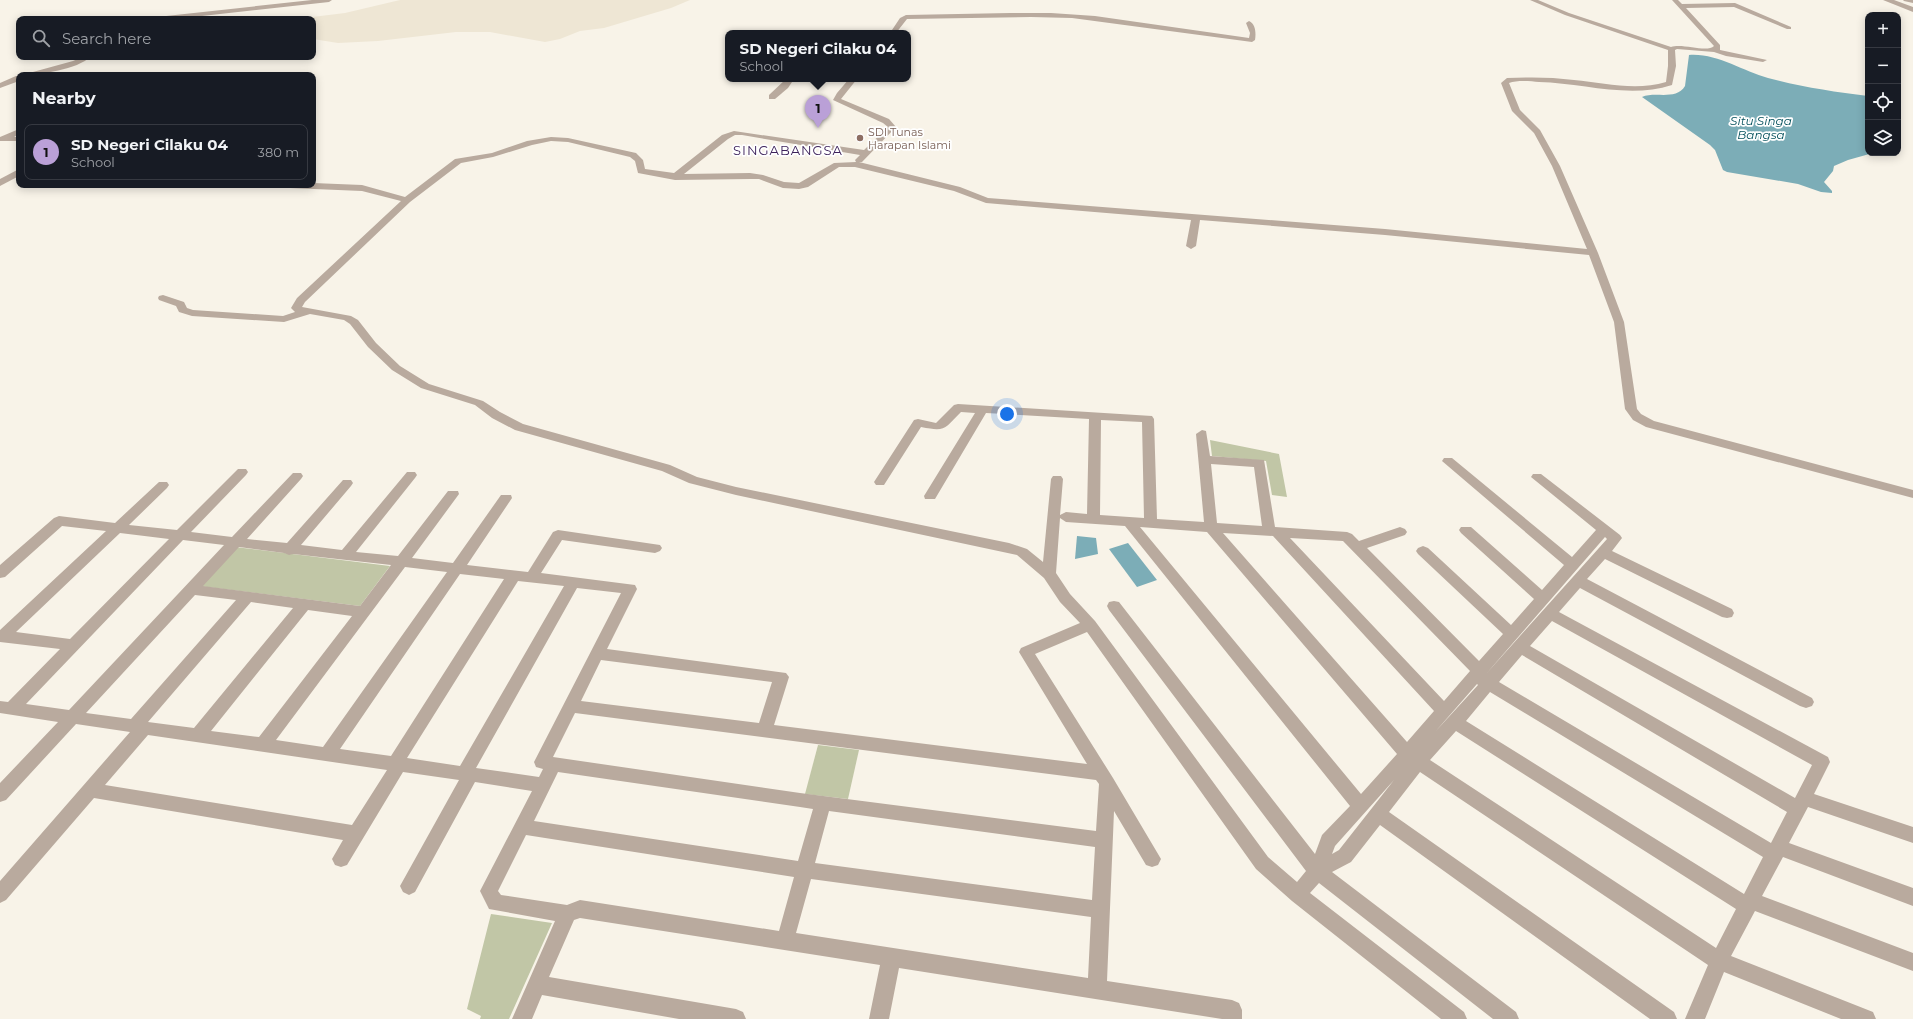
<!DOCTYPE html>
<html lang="en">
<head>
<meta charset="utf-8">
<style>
	body { margin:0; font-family:Montserrat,sans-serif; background:#242831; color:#f1f3f6 }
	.controls { position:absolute; right:12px; top:12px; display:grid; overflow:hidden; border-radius:8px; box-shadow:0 2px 10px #0003 }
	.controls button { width:36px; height:36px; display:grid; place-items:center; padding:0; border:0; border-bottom:1px solid #363941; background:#171b24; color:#f1f3f6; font:20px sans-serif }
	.you { position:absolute; left:1007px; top:414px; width:14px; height:14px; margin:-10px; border:3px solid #fff; border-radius:50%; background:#1a73e8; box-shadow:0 0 0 6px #1a73e833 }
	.badge { display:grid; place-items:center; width:26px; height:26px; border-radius:50%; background:#baa0d7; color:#111; font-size:13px; font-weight:700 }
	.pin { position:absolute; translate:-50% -33px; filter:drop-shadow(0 1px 2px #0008) }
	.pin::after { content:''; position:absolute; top:21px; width:14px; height:12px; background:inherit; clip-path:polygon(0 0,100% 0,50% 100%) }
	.popup { position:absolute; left:725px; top:30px; width:186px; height:52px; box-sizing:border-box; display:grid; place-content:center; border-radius:8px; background:#171b24; filter:drop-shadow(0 1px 3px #0005); font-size:13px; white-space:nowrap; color:#9ea1a6 }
	.popup b { font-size:15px; color:#f1f3f6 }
	.popup::after { content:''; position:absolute; left:50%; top:100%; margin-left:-8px; border:8px solid transparent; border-top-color:#171b24 }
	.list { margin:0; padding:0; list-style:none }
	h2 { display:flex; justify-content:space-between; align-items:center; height:52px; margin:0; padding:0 16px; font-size:17px }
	h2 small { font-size:13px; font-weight:400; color:#9ea1a6 }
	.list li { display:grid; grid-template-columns:26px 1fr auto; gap:12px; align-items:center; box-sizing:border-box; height:56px; margin:0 8px 8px; padding:0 8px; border:1px solid #363941; border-radius:8px }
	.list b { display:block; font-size:15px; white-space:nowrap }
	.list p { margin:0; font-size:13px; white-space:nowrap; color:#9ea1a6 }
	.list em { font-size:13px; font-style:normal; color:#9ea1a6 }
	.icon { flex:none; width:22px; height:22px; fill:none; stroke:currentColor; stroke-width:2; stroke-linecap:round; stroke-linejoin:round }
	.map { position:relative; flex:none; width:1913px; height:1019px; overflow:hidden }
	.search { position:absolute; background:#171b24; box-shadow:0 2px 10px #0003; left:16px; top:16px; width:300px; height:44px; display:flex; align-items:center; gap:10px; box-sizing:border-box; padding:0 14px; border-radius:8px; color:#9ea1a6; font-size:15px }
	.panel { position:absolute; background:#171b24; box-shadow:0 2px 10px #0003; left:16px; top:72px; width:300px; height:116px; border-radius:8px }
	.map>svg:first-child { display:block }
	.built { fill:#eee6d4 }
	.green { fill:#c1c6a6 }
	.water { fill:#7cadb7 }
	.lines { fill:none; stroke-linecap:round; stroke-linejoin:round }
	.minor { fill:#b9aa9e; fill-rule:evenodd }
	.tertiary { fill:#b9aa9e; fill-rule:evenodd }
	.education-dot { fill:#8d6e63; stroke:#fff; stroke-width:1.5 }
	.labels { text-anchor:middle; stroke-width:3.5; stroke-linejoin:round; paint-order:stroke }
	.far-education-label { font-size:11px; fill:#785e54; stroke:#fff; text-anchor:start }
	.far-water-label { font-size:12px; font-style:italic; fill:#034f5b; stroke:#fff }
	.far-quarter-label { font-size:13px; letter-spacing:1px; fill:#3d225b; stroke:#fff }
</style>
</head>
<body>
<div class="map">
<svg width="1913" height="1019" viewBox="0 0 1913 1019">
	<rect width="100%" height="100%" fill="#f8f3e8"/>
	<polygon class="built" points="400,0 690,0 671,8 604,28 580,31 560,39 545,42 490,32 456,32 378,41 338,43 313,39 313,19 296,19 345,13"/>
	<g class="green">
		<polygon points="1210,440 1279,454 1287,497 1272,495 1266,461 1212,456"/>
		<polygon points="235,547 390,566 360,606 199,586"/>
		<polygon points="818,745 859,750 848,799 805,794"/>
		<polygon points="491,914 552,923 509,1019 480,1019 481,1016 467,1009"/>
	</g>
	<g class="water">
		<path d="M1689 55C1717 53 1742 71 1768 78 1801 87 1834 92 1868 96V153H1873L1848 160 1834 166 1833 171 1824 182 1832 191V193L1821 192 1798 184 1727 172 1723 170 1715 150 1710 145 1642 97C1655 91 1676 101 1685 86Z"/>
		<polygon points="1077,536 1096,538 1098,554 1075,559"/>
		<polygon points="1128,543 1157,580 1137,587 1109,549"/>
	</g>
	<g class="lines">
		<g class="minor">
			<polygon points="312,0 332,0 329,2 175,19 154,19 157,17"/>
			<path d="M1530 0H1538L1569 13 1671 47C1683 43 1707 53 1714 46L1672 0H1678L1682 4 1735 3 1791 27V29H1787L1734 7 1686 8 1720 45V50L1767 60 1763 62 1726 56 1714 52 1677 49 1675 50 1676 66 1672 85C1629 99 1583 83 1539 82 1530 81 1517 80 1509 83L1520 110 1540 130 1560 166 1598 253 1624 322 1637 409 1641 414 1654 421 1913 490V498L1646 427 1633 420 1625 409 1614 322 1589 255 1385 235 1200 220 1196 246 1191 249 1186 246 1191 220 986 203 954 191 855 167H839L808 187 799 189 783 188 759 179H750L675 180 638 173 635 161 630 157 568 142 551 141 532 145 493 157 461 163 410 202 305 302 302 307 351 316 358 320 376 343 400 366 429 384 483 401 500 412 523 424 670 465 697 477 736 487 1009 543 1027 549 1043 562 1051 479 1053 476H1061L1063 479 1060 515 1066 512 1087 514 1089 419 986 413 935 499H925L924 496 975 413 961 412C944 429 946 432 921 427L884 485H876L874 482 914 420 918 419 936 423 954 405 958 404 1152 416 1154 419 1157 519 1204 522 1196 434 1202 430 1206 431 1210 456 1264 460 1275 527 1347 532 1352 534 1359 541 1400 527 1405 529 1407 532 1405 535 1367 548 1479 661 1503 634 1418 554 1416 551 1418 548 1423 546 1428 548 1511 625 1534 599 1461 533 1459 530 1461 527H1471L1542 590 1564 565 1442 461 1444 458H1452L1572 557 1596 530 1531 477 1533 474H1541L1620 535 1622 538 1612 551 1732 609 1734 613 1732 617 1727 618 1722 617 1605 559 1587 579 1812 698 1814 702 1812 706 1806 708 1800 706 1580 588 1559 612 1828 757 1830 762 1814 794 1913 827V843L1808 807 1789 843 1913 888V906L1783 857 1762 896 1913 953V971L1755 911 1731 956 1873 1012 1876 1019H1841L1724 972 1705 1019H1685L1708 965 1420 772 1389 812 1674 1012 1677 1019H1650L1380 825 1351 862 1332 872 1516 1012 1519 1019H1493L1319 883 1310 893 1464 1012 1467 1019H1441L1292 901 1256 869 1087 632 1035 654 1113 778 1161 859 1158 865 1152 867 1146 865 1114 811 1107 981 1232 1000 1239 1003 1242 1010V1019H1222L899 968 889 1019H869L880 965 580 918 574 920 549 977 736 1009 743 1012 746 1019H679L542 995 532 1019H512L555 921 489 909 480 891 532 791 475 782 415 892 409 895 403 892 400 886 459 780 403 772 347 865 341 867 335 865 332 859 343 840 94 798 6 900 0 903V881L130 732 76 724 6 800 0 802V783L58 722 0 713V701L8 702 60 649 0 642V630L106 531 62 526 5 577 0 578V565L54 518 59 516 115 523 159 482H167L169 485 167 488 129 525 177 530 238 469H246L248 472 246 475 191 532 232 537 293 473H301L303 476 301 479 247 539 287 543 343 480H351L353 483 351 486 301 545 342 550 407 472H415L417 475 415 478 356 552 398 556 448 491H458L459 494 412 558 453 563 501 495H511L512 498 467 565 528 572 553 532 558 530 660 545 662 548 660 551 655 553 562 540 541 573 635 585 637 589 607 649 786 673 789 677 774 725 1087 764 1019 652 1021 648 1080 623 1060 602 1044 578 1017 555 736 495 689 483 662 471 515 430 492 418 475 405 421 388 392 370 368 347 350 324 344 320 310 314 284 322 192 316 179 312 176 306 159 300 158 298 159 296 163 295 184 302 187 308 193 310 283 316 295 312 291 308 297 298 401 201 362 191 290 188 286 185H313V183L362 185 405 197 455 159 492 153 527 141 551 137 568 138 636 153 643 160 645 169 674 173 722 135 734 131 864 150 888 127 883 123 833 100 837 93 849 79H857L841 99 889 119 896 127 862 162H859L960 187 988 198 1385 229 1587 249 1552 166 1534 133 1512 111 1501 83 1507 78C1530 77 1552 77 1574 80 1604 83 1636 91 1666 82L1668 66V50L1565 15ZM735 135H742L860 155 855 160 856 162 834 163 799 183 784 182 763 175 750 173 684 174 728 139ZM1101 420 1142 422 1144 518 1100 515ZM1211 464 1254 467 1262 526 1217 523ZM1060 518 1066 522 1125 526 1350 806 1322 835 1315 854 1119 602 1114 601 1109 602 1107 606 1109 610 1306 871 1297 882 1268 857 1095 621 1070 594 1056 573ZM1140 527 1207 532 1397 754 1361 794ZM120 533 169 539 70 639 16 632ZM1223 533 1273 536 1434 711 1407 742ZM1605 537 1607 539 1486 674ZM1290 538 1343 541 1470 671 1444 701ZM183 540 224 545 69 710 26 704ZM239 547 284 553 289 555 293 554 391 565 360 606 203 586ZM405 567 447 572 323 747 276 740ZM460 574 504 579 391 756 340 749ZM518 581 564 586 460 766 407 758ZM577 588 621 593 534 762 536 767 543 769 539 777 476 768ZM195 595 236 600 131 719 86 713ZM251 602 293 608 194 728 148 722ZM308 610 352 616 259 737 211 731ZM1552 621 1812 765 1795 798 1530 646ZM1522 655 1787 812 1771 843 1499 682ZM601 660 772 682 759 723 581 701ZM1477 684 1478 685 1435 732ZM1490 692 1763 857 1744 894 1466 721ZM575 713 1096 780 1099 784 1096 831 800 793 553 757ZM1456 731 1736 909 1716 948 1430 760ZM148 735 387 770 352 825 105 785ZM558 772 800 807 813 809 798 861 534 821ZM1394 780 1339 850 1332 854 1335 846ZM829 811 1095 847 1092 900 815 863ZM526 835 794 877 779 931 580 900 567 905 501 895 498 891ZM811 879 1091 917 1088 978 796 933Z"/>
			<polygon points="1903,0 1913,0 1913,3 1904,1"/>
			<path d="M1010 13H1051L1095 16 1249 38 1250 33 1246 23 1249 21C1256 24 1256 34 1255 40L1252 42 1072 18 1031 17 907 19 896 33H890L900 18 906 15Z"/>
			<path d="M82 57H90C78 69 40 75 22 75L73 61Z"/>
			<polygon points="16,76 19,76 19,81 0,88 0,83"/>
			<polygon points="786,79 794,79 788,88 775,99 769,99 769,95"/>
			<polygon points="19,129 19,134 14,137 19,137 19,141 0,141 0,137"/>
			<polygon points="19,169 19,176 0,186 0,179"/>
		</g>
		<polygon class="tertiary" points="1883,0 1894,0 1913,7 1913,12"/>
	</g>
	<circle class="education-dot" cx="860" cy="138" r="4"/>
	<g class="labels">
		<g class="far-education-label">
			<text x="868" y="136">SDI Tunas<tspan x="868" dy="13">Harapan Islami</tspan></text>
		</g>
		<g class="far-water-label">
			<text x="1761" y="125">Situ Singa<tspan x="1761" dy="14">Bangsa</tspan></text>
		</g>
		<g class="far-quarter-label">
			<text x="788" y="155">SINGABANGSA</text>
		</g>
	</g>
</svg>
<div class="controls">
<button>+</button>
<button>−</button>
<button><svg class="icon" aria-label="locate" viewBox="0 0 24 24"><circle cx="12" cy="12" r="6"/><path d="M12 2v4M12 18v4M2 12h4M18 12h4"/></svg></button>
<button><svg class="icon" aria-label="layers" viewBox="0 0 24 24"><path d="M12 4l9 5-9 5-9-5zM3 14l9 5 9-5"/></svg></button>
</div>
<div class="you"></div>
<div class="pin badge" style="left:818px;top:128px">1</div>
<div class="popup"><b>SD Negeri Cilaku 04</b>School</div>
<div class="search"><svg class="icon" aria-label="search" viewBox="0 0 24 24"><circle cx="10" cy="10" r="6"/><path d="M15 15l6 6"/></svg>Search here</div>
<section class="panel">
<h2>Nearby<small></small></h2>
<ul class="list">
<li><span class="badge">1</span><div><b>SD Negeri Cilaku 04</b><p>School</p></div><em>380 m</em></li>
</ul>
</section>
</div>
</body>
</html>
